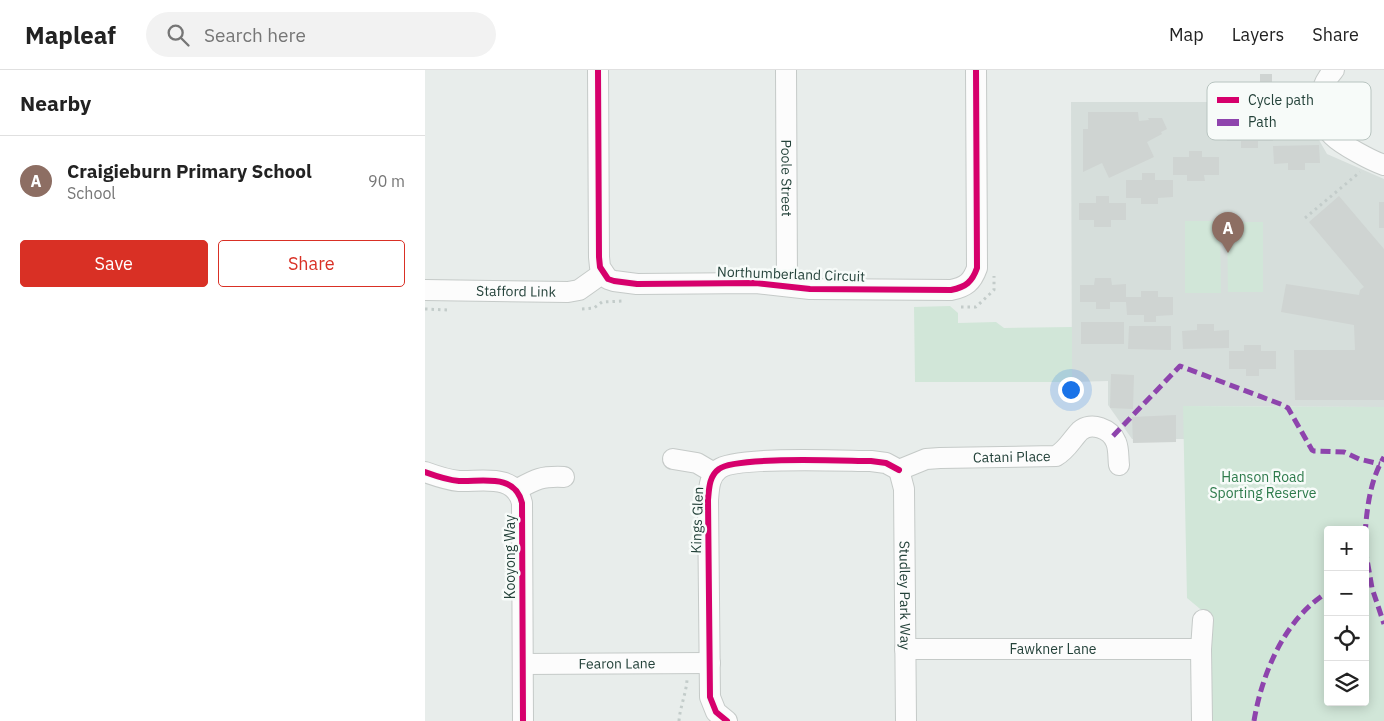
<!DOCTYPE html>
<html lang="en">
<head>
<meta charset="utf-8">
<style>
	body { margin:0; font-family:"IBM Plex Sans",sans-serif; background:#f2f2f2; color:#222 }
	.controls { position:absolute; right:15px; bottom:15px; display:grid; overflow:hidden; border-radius:5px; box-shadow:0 2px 12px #0003 }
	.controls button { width:45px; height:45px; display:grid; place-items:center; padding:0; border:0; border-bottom:1px solid #e0e0e0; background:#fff; color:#222; font:25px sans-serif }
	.you { position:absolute; left:645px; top:319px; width:18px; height:18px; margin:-12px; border:4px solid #fff; border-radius:50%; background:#1a73e8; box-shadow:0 0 0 8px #1a73e833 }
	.badge { display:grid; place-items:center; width:32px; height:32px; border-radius:50%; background:#d93025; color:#fff; font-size:16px; font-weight:700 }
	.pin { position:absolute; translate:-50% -41px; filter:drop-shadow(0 1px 2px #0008) }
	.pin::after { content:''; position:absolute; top:26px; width:18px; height:15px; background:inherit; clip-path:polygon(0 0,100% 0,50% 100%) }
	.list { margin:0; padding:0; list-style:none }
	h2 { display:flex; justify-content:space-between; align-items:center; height:65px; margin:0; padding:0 20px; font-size:21px }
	h2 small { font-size:16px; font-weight:400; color:#767676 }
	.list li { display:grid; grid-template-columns:32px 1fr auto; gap:15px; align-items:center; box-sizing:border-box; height:90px; padding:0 20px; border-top:1px solid #e0e0e0 }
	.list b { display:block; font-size:19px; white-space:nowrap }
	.list p { margin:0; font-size:16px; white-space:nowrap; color:#767676 }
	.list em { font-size:16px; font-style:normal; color:#767676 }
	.actions { display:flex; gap:10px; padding:15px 20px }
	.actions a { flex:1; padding:11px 0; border:1px solid #d93025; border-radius:5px; text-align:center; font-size:18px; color:#d93025 }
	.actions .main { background:#d93025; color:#fff }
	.icon { flex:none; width:28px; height:28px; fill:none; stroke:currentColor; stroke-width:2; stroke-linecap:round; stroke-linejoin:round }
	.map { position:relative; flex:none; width:959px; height:651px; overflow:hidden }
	header { display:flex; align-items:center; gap:30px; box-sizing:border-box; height:70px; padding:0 25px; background:#fff; border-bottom:1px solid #e0e0e0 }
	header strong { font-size:24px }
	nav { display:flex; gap:28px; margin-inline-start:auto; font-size:18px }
	.search { width:350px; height:45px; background:#f2f2f2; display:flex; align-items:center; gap:12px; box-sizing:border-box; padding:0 18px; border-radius:28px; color:#767676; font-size:19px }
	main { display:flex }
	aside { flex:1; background:#fff }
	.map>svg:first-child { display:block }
	.built { fill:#d6dedb }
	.green { fill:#d1e6d8; fill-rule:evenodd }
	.building { fill:#cfd4d2 }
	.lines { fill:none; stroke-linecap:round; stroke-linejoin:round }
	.minor-casing { stroke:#c5cac8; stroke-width:22 }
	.path { stroke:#c3ccca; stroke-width:3; stroke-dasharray:2.5 4; stroke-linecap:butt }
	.minor { stroke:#fcfcfc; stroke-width:20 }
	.quiet { stroke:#8e44ad; stroke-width:5; stroke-dasharray:10 5; stroke-linecap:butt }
	.cycleway-casing { stroke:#f7fbf9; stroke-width:9 }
	.cycleway { stroke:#d6006c; stroke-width:6 }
	.labels { text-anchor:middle; stroke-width:5; stroke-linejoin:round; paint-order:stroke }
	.street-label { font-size:14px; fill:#24423a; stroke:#f7fbf9 }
	.park-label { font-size:14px; fill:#2d7a4b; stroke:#f7fbf9 }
	.key { fill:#f7fbf9; stroke:#b8c4c0; stroke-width:1 }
	.key-label { font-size:14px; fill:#24423a }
</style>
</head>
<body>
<header>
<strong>Mapleaf</strong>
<div class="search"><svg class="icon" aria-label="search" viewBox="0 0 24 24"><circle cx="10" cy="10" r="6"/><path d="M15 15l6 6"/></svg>Search here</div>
<nav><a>Map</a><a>Layers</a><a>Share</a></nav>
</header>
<main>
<aside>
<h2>Nearby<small></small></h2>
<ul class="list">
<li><span class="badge" style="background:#8d6e63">A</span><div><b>Craigieburn Primary School</b><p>School</p></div><em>90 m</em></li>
</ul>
<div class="actions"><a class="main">Save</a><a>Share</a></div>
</aside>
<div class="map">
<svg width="959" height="651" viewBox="0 0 959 651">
	<rect width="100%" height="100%" fill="#e8edeb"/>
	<polygon class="built" points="646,32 879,32 890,63 902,84 959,109 959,337 759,336 759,369 707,369 683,335 683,311 647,312"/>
	<g class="green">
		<polygon points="760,151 795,151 796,223 760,223"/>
		<polygon points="802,152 838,152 838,222 803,222"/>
		<polygon points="525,236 533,243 533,253 571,252 579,258 647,257 647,312 490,312 489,237"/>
		<path d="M758 336 959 337V651H787L786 548 762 528ZM903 460H940V632H903Z"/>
	</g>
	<g class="building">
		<rect x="835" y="4" width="12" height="28"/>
		<polygon points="663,42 713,42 714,51 724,50 723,48 737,48 742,59 736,62 737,64 722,72 729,87 684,108 677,93 658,102 658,59 663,59"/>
		<polygon points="848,53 848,71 833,71 833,78 816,78 816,71 802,71 801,54"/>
		<polygon points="894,75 895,93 880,93 880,100 863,100 863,93 849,94 848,76"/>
		<polygon points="764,81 777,81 777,87 794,87 794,105 779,105 780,111 762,111 762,105 748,105 748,87 764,87"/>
		<polygon points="717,103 730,103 730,110 748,110 748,127 733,128 733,134 716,134 716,128 701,128 701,110 717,110"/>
		<polygon points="671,126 684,126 684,133 701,133 701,150 686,150 686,157 669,157 669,150 654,150 654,133 671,133"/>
		<polygon points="914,126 959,179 959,330 870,330 869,280 930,280 929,255 856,242 861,214 934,225 935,220 939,217 884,152"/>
		<rect x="954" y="132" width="5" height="26"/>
		<polygon points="670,208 686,208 687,215 701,214 701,227 716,227 716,221 733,221 733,227 748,227 748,245 731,246 731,252 719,252 719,245 702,245 701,232 685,232 685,239 671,239 671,232 655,232 655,215 669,215"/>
		<rect x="656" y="252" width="43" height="22"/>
		<polygon points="772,254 789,254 789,261 804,260 804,278 758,279 757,261 772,260"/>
		<polygon points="704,256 746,256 746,280 703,279"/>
		<polygon points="819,275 836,275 836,281 851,281 851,299 834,299 834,306 821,306 821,299 804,299 804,281 819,281"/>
		<polygon points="686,304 709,305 708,339 685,338"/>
		<polygon points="751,345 751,372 708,373 707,347"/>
	</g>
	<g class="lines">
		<defs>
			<g id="minor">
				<path d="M173 0 174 187 175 197 183 209 189 211 212 214 331 213 385 219 526 220C541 217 547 212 552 198L551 0"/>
				<path id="s1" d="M361 0 362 216"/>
				<path d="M909 0C892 18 889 48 908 66 917 75 947 91 959 95"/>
				<path id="s2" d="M0 220 143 222 154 220 178 203"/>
				<polyline points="248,389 272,393 289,403"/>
				<path id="s3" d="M474 400 501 389 515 388 631 386C642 380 647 369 655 361 666 351 686 359 691 372 694 379 693 387 694 395"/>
				<path id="s4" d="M474 400 479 419 481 651"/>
				<path d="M0 402C11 406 22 410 34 411 57 412 90 403 97 433L98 651"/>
				<path d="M91 420C111 409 116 406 139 407"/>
				<path id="s5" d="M480 579H776"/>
				<path id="s6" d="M98 594 285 593"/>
				<path d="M302 651 291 642 285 627 283 430C284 419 284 406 294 399 310 386 420 391 446 391L461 393 474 400"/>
				<polyline points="777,651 776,579 778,550"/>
			</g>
		</defs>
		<use href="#minor" class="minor-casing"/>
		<g class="path">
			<polyline points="880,148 935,102"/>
			<polyline points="536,237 551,237 569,220 569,206"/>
			<polyline points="0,239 23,240"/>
			<polyline points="157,239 169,238 177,232 198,231"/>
			<path d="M254 651C255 637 261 624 262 610"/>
		</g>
		<use href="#minor" class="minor"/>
		<g class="quiet">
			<polyline points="688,366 755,296 858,335 863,338 887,380 889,381 919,382 934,389 955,394"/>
			<path d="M940 464C942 438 945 410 959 387"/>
			<polyline points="940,478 947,518 959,554"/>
			<path d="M829 651C837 603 860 548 903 522"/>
		</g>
		<defs>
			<g id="cycleway">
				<path d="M173 0 174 187 175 197 183 209 189 211 212 214 331 213 385 219 526 220C541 217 547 212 552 198L551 0"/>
				<path d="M0 402C11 406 22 410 34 411 57 412 90 403 97 433L98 651"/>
				<path d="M302 651 291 642 285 627 283 430C284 419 284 406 294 399 310 386 420 391 446 391L461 393 474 400"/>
			</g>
		</defs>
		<use href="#cycleway" class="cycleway-casing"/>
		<use href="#cycleway" class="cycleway"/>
	</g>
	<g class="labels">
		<g class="street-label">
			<text dy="5" stroke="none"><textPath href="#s1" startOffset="108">Poole Street</textPath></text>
			<text transform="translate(366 204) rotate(2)" y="5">Northumberland Circuit</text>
			<text dy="5" stroke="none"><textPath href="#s2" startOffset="91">Stafford Link</textPath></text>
			<text dy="5" stroke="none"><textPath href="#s3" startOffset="115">Catani Place</textPath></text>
			<text transform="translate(272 450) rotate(-88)" y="5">Kings Glen</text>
			<text transform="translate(85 487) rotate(-90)" y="5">Kooyong Way</text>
			<text dy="5" stroke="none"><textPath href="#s4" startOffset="126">Studley Park Way</textPath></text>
			<text dy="5" stroke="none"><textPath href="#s5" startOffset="148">Fawkner Lane</textPath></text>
			<text dy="5" stroke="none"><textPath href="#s6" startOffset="94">Fearon Lane</textPath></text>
		</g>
		<g class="park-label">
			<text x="838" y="412">Hanson Road<tspan x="838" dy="16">Sporting Reserve</tspan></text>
		</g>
	</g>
	<rect x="782" y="12" width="164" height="58" rx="8" class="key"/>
	<rect x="792" y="27" width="22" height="6" fill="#d6006c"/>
	<rect x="792" y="49" width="22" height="7" fill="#8e44ad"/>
	<g class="key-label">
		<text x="823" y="35">Cycle path</text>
		<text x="823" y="57">Path</text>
	</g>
</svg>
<div class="controls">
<button>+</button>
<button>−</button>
<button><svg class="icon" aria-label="locate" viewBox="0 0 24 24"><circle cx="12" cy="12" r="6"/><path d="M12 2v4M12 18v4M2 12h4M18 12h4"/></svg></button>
<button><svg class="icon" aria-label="layers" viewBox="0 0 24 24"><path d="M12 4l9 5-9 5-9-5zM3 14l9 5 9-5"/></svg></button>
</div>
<div class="you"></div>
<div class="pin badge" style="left:803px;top:183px;background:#8d6e63">A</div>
</div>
</main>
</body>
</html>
